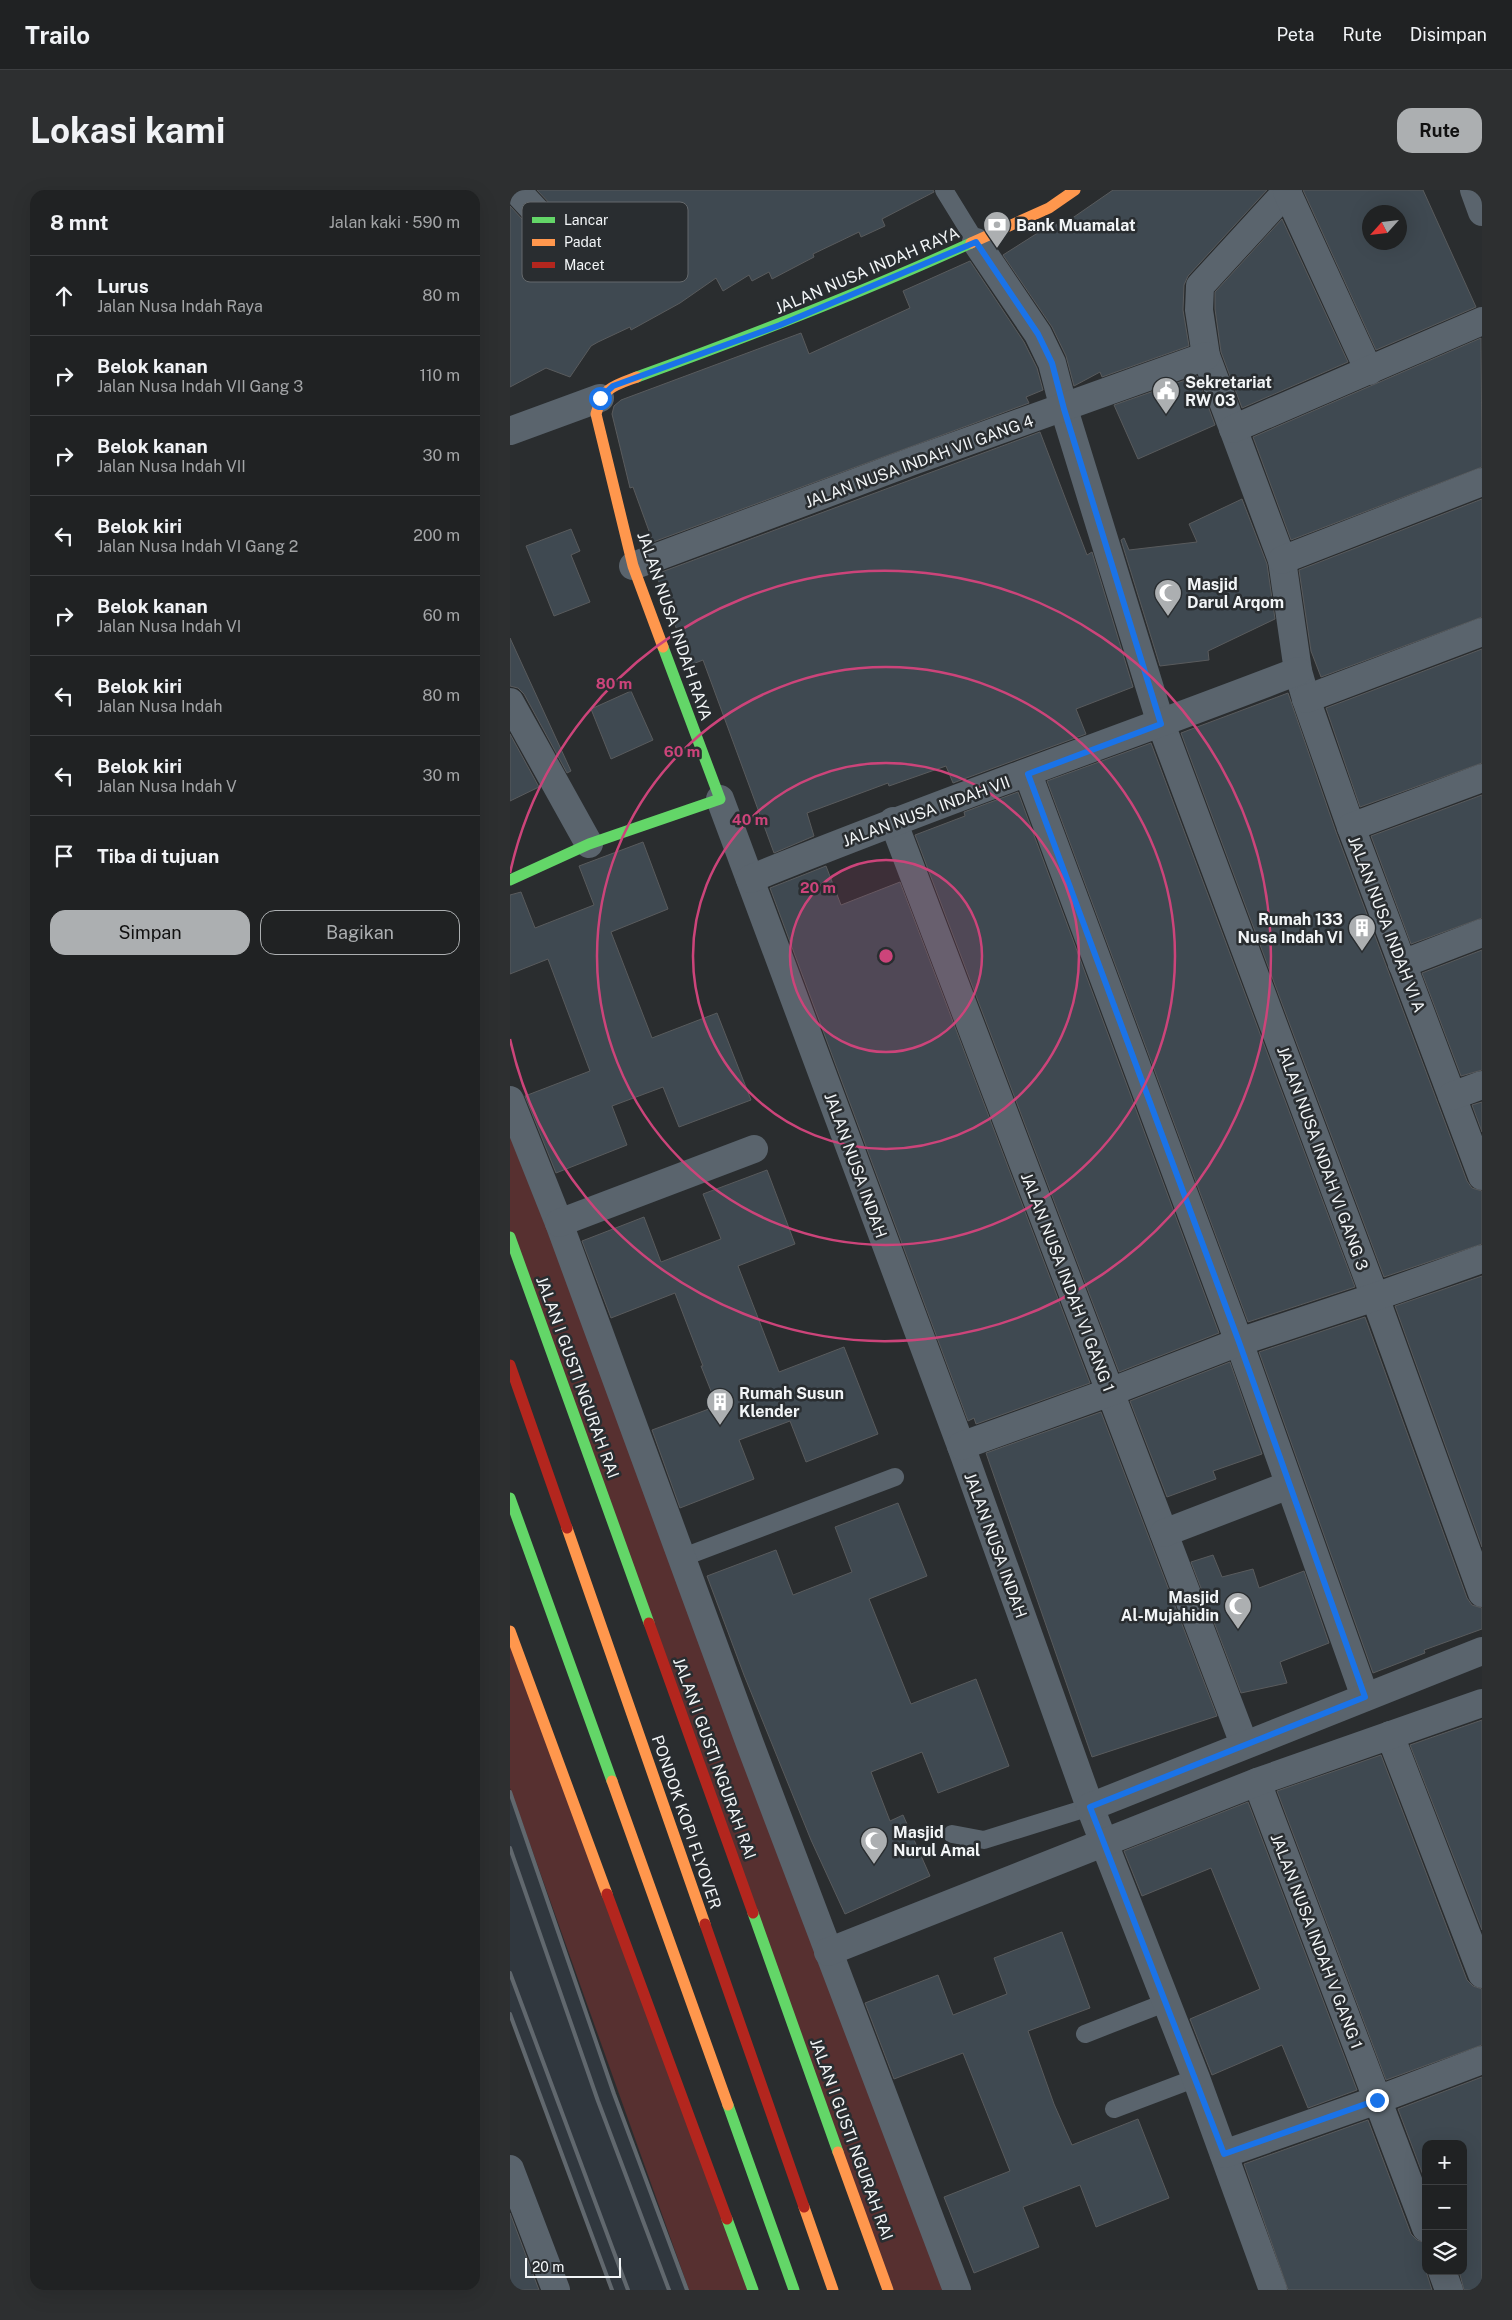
<!DOCTYPE html>
<html lang="id">
<head>
<meta charset="utf-8">
<style>
	body { margin:0; font-family:"Public Sans",sans-serif; background:#2d2f30; color:#f1f3f6 }
	.controls { position:absolute; right:15px; bottom:15px; display:grid; overflow:hidden; border-radius:10px; box-shadow:0 5px 20px #0002 }
	.controls button { width:45px; height:45px; display:grid; place-items:center; padding:0; border:0; border-bottom:1px solid #3d3f41; background:#202223; color:#f1f3f6; font:25px sans-serif }
	.compass { position:absolute; left:852px; top:15px; width:45px; height:45px; border-radius:50%; background:#202223; box-shadow:0 5px 20px #0002; rotate:243deg }
	.scale { position:absolute; left:15px; bottom:12px; width:96px; box-sizing:border-box; padding-left:5px; border:2px solid #f2f5f7; border-top:0; font-size:14px; line-height:18px; white-space:nowrap; color:#f2f5f7; -webkit-text-stroke:4px #292d30; paint-order:stroke }
	.stop { position:absolute; width:15px; height:15px; margin:-11px; border:4px solid #1a73e8; border-radius:50%; background:#fff }
	.stop.end { background:#1a73e8; border-color:#fff; box-shadow:0 1px 5px #0008 }
	.list { margin:0; padding:0; list-style:none }
	h2 { display:flex; justify-content:space-between; align-items:center; height:65px; margin:0; padding:0 20px; font-size:21px }
	h2 small { font-size:16px; font-weight:400; color:#a2a4a6 }
	.list li { display:grid; grid-template-columns:32px 1fr auto; gap:15px; align-items:center; box-sizing:border-box; height:80px; padding:0 20px; border-top:1px solid #3d3f41 }
	.list b { display:block; font-size:19px; white-space:nowrap }
	.list p { margin:0; font-size:16px; white-space:nowrap; color:#a2a4a6 }
	.list em { font-size:16px; font-style:normal; color:#a2a4a6 }
	.actions { display:flex; gap:10px; padding:15px 20px }
	.actions a { flex:1; padding:11px 0; border:1px solid #acafb1; border-radius:15px; text-align:center; font-size:18px; color:#acafb1 }
	.actions .main { background:#acafb1; color:#111 }
	.icon { flex:none; width:28px; height:28px; fill:none; stroke:currentColor; stroke-width:2; stroke-linecap:round; stroke-linejoin:round }
	.map { position:relative; flex:none; width:972px; height:2100px; overflow:hidden; border-radius:15px }
	header { display:flex; align-items:center; gap:30px; box-sizing:border-box; height:70px; padding:0 25px; background:#202223; border-bottom:1px solid #3d3f41 }
	header strong { font-size:24px }
	nav { display:flex; gap:28px; margin-inline-start:auto; font-size:18px }
	.intro { display:flex; align-items:center; justify-content:space-between; box-sizing:border-box; height:120px; padding:0 30px }
	h1 { margin:0; font-size:35px }
	.button { padding:12px 22px; border-radius:15px; background:#acafb1; color:#111; font-size:18px; font-weight:700 }
	main { display:flex; gap:30px; padding:0 30px }
	aside { flex:1; background:#202223; border-radius:15px; box-shadow:0 5px 20px #0002 }
	.map>svg:first-child { display:block }
	.built { fill:#30373e }
	.green { fill:#573030 }
	.building { fill:#3f4951; stroke:#595b5d; fill-rule:evenodd }
	.lines { fill:none; stroke-linecap:round; stroke-linejoin:round }
	.lane { stroke:#5a646d; stroke-width:18 }
	.street { stroke:#5a646d; stroke-width:28 }
	.fast { stroke:#63d668; stroke-width:11 }
	.slow { stroke:#ff974d; stroke-width:11 }
	.jam { stroke:#b3261e; stroke-width:11 }
	.rail { stroke:#61686e; stroke-width:4 }
	.route { stroke:#1a73e8; stroke-width:6 }
	.ring { fill:none; stroke:#cc447a; stroke-width:2.5 }
	.labels { text-anchor:middle; stroke-width:5; stroke-linejoin:round; paint-order:stroke }
	.poi-label { font-size:16px; font-weight:bold; fill:#f2f5f7; stroke:#292d30; text-anchor:start }
	.street-label { font-size:16px; fill:#f2f5f7; stroke:#292d30 }
	.key { fill:#292d30; stroke:#65696c; stroke-width:1 }
	.key-label { font-size:14px; fill:#f2f5f7 }
	.centre { fill:#cc447a; stroke:#292d30; stroke-width:2.5 }
	.ring-label { font-size:15px; text-anchor:middle; font-weight:bold; fill:#cc447a; stroke:#292d30; stroke-width:5; stroke-linejoin:round; paint-order:stroke }
</style>
</head>
<body>
<header>
<strong>Trailo</strong>
<nav><a>Peta</a><a>Rute</a><a>Disimpan</a></nav>
</header>
<div class="intro"><h1>Lokasi kami</h1><a class="button">Rute</a></div>
<main>
<aside>
<h2>8 mnt<small>Jalan kaki · 590 m</small></h2>
<ul class="list">
<li><svg class="icon" aria-label="ahead" viewBox="0 0 24 24"><path d="M12 20V5M6 11l6-6 6 6"/></svg><div><b>Lurus</b><p>Jalan Nusa Indah Raya</p></div><em>80 m</em></li>
<li><svg class="icon" aria-label="right" viewBox="0 0 24 24"><path d="M7 20v-9h11M14 6l5 5-5 5"/></svg><div><b>Belok kanan</b><p>Jalan Nusa Indah VII Gang 3</p></div><em>110 m</em></li>
<li><svg class="icon" aria-label="right" viewBox="0 0 24 24"><path d="M7 20v-9h11M14 6l5 5-5 5"/></svg><div><b>Belok kanan</b><p>Jalan Nusa Indah VII</p></div><em>30 m</em></li>
<li><svg class="icon" aria-label="left" viewBox="0 0 24 24"><path d="M17 20v-9H6M10 6l-5 5 5 5"/></svg><div><b>Belok kiri</b><p>Jalan Nusa Indah VI Gang 2</p></div><em>200 m</em></li>
<li><svg class="icon" aria-label="right" viewBox="0 0 24 24"><path d="M7 20v-9h11M14 6l5 5-5 5"/></svg><div><b>Belok kanan</b><p>Jalan Nusa Indah VI</p></div><em>60 m</em></li>
<li><svg class="icon" aria-label="left" viewBox="0 0 24 24"><path d="M17 20v-9H6M10 6l-5 5 5 5"/></svg><div><b>Belok kiri</b><p>Jalan Nusa Indah</p></div><em>80 m</em></li>
<li><svg class="icon" aria-label="left" viewBox="0 0 24 24"><path d="M17 20v-9H6M10 6l-5 5 5 5"/></svg><div><b>Belok kiri</b><p>Jalan Nusa Indah V</p></div><em>30 m</em></li>
<li><svg class="icon" aria-label="arrive" viewBox="0 0 24 24"><path d="M6 21V4h12l-3 4 3 4H6"/></svg><div><b>Tiba di tujuan</b></div></li>
</ul>
<div class="actions"><a class="main">Simpan</a><a>Bagikan</a></div>
</aside>
<div class="map">
<svg width="972" height="2100" viewBox="0 0 972 2100">
	<rect width="100%" height="100%" fill="#2a2d2f"/>
	<polygon class="built" points="0,1602 92,1870 177,2100 102,2100 0,1823"/>
	<g class="green">
		<polygon points="0,910 444,2100 378,2100 0,1047"/>
		<polygon points="0,1441 243,2100 179,2100 0,1598"/>
	</g>
	<g class="building">
		<polygon points="27,0 423,0 424,2 372,29 375,36 351,47 349,42 303,64 304,67 262,89 259,82 242,91 239,85 213,101 206,88 170,113 121,140 120,137 88,152 81,156 60,187 36,178 0,197 0,16 53,73 60,77 68,77 75,73 79,66 79,58 75,51"/>
		<polygon points="603,0 757,0 678,86 674,95 673,120 679,156 592,187 590,182 564,196 556,166 542,137 493,65 545,32 548,38"/>
		<path d="M793 0H913L966 117 866 160ZM860 22H890V52H860Z"/>
		<polygon points="772,29 838,172 732,218 711,162 705,119 705,102"/>
		<polygon points="460,71 514,152 527,178 533,200 516,207 519,213 143,352 123,297 120,298 102,224 104,216 111,210 291,143 299,164 400,118 393,101"/>
		<polygon points="971,148 972,277 781,350 743,247"/>
		<polygon points="687,186 705,235 628,269 604,215"/>
		<polygon points="530,242 577,365 582,362 623,497 566,519 576,544 443,593 436,576 379,596 378,593 297,623 304,646 264,663 193,470 180,475 146,384"/>
		<polygon points="732,309 757,374 765,429 698,461 699,470 650,476 611,350 614,348 619,360 687,352 679,334"/>
		<polygon points="972,309 972,427 811,487 801,461 789,380"/>
		<polygon points="61,339 70,361 61,365 80,412 44,426 16,356"/>
		<polygon points="0,448 61,581 57,583 14,504 8,498 0,496"/>
		<polygon points="972,459 972,573 850,617 816,518"/>
		<polygon points="121,501 143,550 101,569 81,519"/>
		<polygon points="778,503 826,642 957,991 962,998 972,1001 972,1054 874,1087 671,543"/>
		<polygon points="0,544 29,597 0,611"/>
		<polygon points="641,553 845,1097 738,1132 537,591"/>
		<polygon points="508,602 709,1143 609,1182 405,645 455,626 454,622"/>
		<polygon points="972,605 972,728 901,754 861,646"/>
		<polygon points="133,652 158,719 101,742 142,848 207,823 241,910 169,937 153,897 102,916 117,955 46,983 15,906 80,881 38,769 0,784 0,705 11,702 25,738 84,715 69,676"/>
		<polygon points="316,676 331,715 390,692 580,1193 466,1234 464,1228 458,1231 260,698"/>
		<polygon points="972,760 972,880 951,886 912,783"/>
		<polygon points="972,912 972,942 962,915"/>
		<polygon points="257,980 285,1054 228,1076 269,1182 334,1157 368,1244 296,1272 280,1231 229,1250 244,1289 170,1318 142,1240 207,1216 191,1176 193,1176 165,1103 101,1128 72,1051 134,1027 151,1072 211,1049 193,1004"/>
		<polygon points="972,1086 972,1357 885,1116"/>
		<polygon points="855,1127 957,1408 962,1415 972,1418 972,1439 914,1460 915,1463 863,1483 749,1162"/>
		<polygon points="720,1172 752,1264 703,1281 706,1289 657,1307 620,1211"/>
		<polygon points="591,1222 707,1526 582,1567 476,1263"/>
		<polygon points="388,1313 417,1386 359,1409 401,1514 466,1489 499,1576 428,1603 412,1562 361,1582 380,1631 393,1625 420,1686 335,1724 301,1650 234,1485 197,1386 266,1360 283,1405 342,1382 325,1337"/>
		<polygon points="703,1365 712,1387 743,1379 749,1398 794,1381 819,1453 770,1472 777,1493 731,1503 681,1372"/>
		<polygon points="972,1530 972,1740 900,1555"/>
		<polygon points="871,1565 957,1790 963,1796 972,1799 972,1855 876,1890 767,1601"/>
		<polygon points="738,1612 847,1900 798,1918 772,1855 702,1885 680,1829 750,1799 701,1678 632,1706 614,1661"/>
		<polygon points="552,1742 580,1818 518,1841 544,1914 562,1955 628,1929 659,2008 586,2037 570,1995 513,2017 529,2057 464,2083 434,2007 500,1981 453,1863 384,1889 355,1813 428,1785 443,1825 497,1804 484,1768"/>
		<polygon points="972,1887 972,2100 954,2100 949,2081 953,2081 953,1954 916,1954 916,1993 888,1919"/>
		<polygon points="858,1930 901,2044 907,2050 916,2053 916,2081 922,2100 778,2100 734,1974"/>
		<polygon points="0,2023 29,2100 0,2100"/>
	</g>
	<g class="lines">
		<g class="lane">
			<polyline points="434,0 466,52"/>
			<polyline points="171,1368 385,1287"/>
			<polyline points="442,1644 474,1650 580,1617"/>
			<polyline points="575,1844 657,1812"/>
			<polyline points="604,1919 686,1888"/>
		</g>
		<g class="street">
			<polyline points="6,0 64,62"/>
			<polyline points="778,0 690,96 689,120 696,166 772,370 788,481 796,509 841,637 972,986"/>
			<polyline points="964,0 972,22"/>
			<polyline points="777,2 859,181"/>
			<polyline points="466,52 528,144 542,173 554,219 651,534 865,1107 972,1403"/>
			<polyline points="723,239 972,131"/>
			<polyline points="0,241 90,208"/>
			<polyline points="772,370 972,292"/>
			<polyline points="123,376 403,271 696,166"/>
			<polyline points="796,509 972,442"/>
			<polyline points="0,512 79,654"/>
			<polyline points="518,584 729,1152 855,1507"/>
			<polyline points="210,609 451,1256 580,1617 686,1888 763,2100"/>
			<polyline points="383,631 734,1554"/>
			<polyline points="841,637 972,588"/>
			<path d="M240 689C421 615 606 551 788 481"/>
			<polyline points="892,774 972,743"/>
			<polyline points="942,906 972,895"/>
			<polyline points="0,910 49,1033 240,1554 447,2100"/>
			<polyline points="49,1033 244,959"/>
			<polyline points="451,1256 600,1202 729,1152 865,1107 972,1069"/>
			<polyline points="654,1343 779,1295"/>
			<polyline points="880,1545 972,1784"/>
			<polyline points="747,1592 916,2038"/>
			<polyline points="580,1617 972,1461"/>
			<polyline points="318,1762 747,1592 972,1513"/>
			<polyline points="714,1964 867,1910 972,1870"/>
			<polyline points="0,1979 46,2100"/>
			<polyline points="932,2081 939,2100"/>
		</g>
		<g class="fast">
			<path d="M127 187C240 146 351 103 461 53"/>
			<polyline points="0,690 79,654 210,609 153,457"/>
			<polyline points="0,1047 139,1433"/>
			<polyline points="0,1308 102,1591"/>
			<polyline points="243,1723 328,1962"/>
			<polyline points="218,1915 284,2100"/>
			<polyline points="217,2029 243,2100"/>
		</g>
		<g class="slow">
			<polyline points="461,53 539,18 565,0"/>
			<path d="M127 187C103 196 93 197 86 224L123 376 153 457"/>
			<polyline points="57,1338 195,1734"/>
			<polyline points="0,1441 97,1704"/>
			<polyline points="102,1591 218,1915"/>
			<polyline points="328,1962 378,2100"/>
			<polyline points="294,2017 323,2100"/>
		</g>
		<g class="jam">
			<polyline points="0,1175 57,1338"/>
			<polyline points="139,1433 243,1723"/>
			<polyline points="97,1704 217,2029"/>
			<polyline points="195,1734 294,2017"/>
		</g>
		<g class="rail">
			<polyline points="0,1602 104,1904 177,2100"/>
			<polyline points="0,1658 88,1911 159,2100"/>
			<polyline points="0,1783 118,2100"/>
			<polyline points="0,1824 102,2100"/>
		</g>
	</g>
	<g class="lines">
		<polyline class="route" points="90,208 103,196 270,135 466,52 528,144 542,173 554,219 651,534 518,584 729,1152 855,1507 580,1617 714,1964 867,1910"/>
	</g>
	<circle cx="376" cy="766" r="96" fill="#cc447a" fill-opacity=".12"/>
	<g class="ring">
		<circle cx="376" cy="766" r="96"/>
		<circle cx="376" cy="766" r="193"/>
		<circle cx="376" cy="766" r="289"/>
		<path d="M0 683A385 385 0 1 1 0 849"/>
	</g>
	<defs>
		<symbol id="bank-pin" viewBox="-11 -11 22 30"><path d="M0 17L-7.5 6A9.5 9.5 0 1 1 7.5 6Z" fill="#acafb1" stroke="#292d30"/><path d="M-6-4H6V4H-6ZM0-2.3a2.3 2.3 0 1 0 0 4.6a2.3 2.3 0 1 0 0-4.6Z" fill="#fff"/></symbol>
		<symbol id="civic-pin" viewBox="-11 -11 22 30"><path d="M0 17L-7.5 6A9.5 9.5 0 1 1 7.5 6Z" fill="#acafb1" stroke="#292d30"/><path d="M-.6-6.5H3V-4.5H.6V-3L4-1V1h2V6H-6V1h2V-1L-.6-3ZM-1.2 2.5V6h2.4V2.5Z" fill="#fff"/></symbol>
		<symbol id="mosque-pin" viewBox="-11 -11 22 30"><path d="M0 17L-7.5 6A9.5 9.5 0 1 1 7.5 6Z" fill="#acafb1" stroke="#292d30"/><path d="M3.5-4.9A6 6 0 1 0 3.5 4.9A5 5 0 1 1 3.5-4.9Z" fill="#fff"/></symbol>
		<symbol id="building-pin" viewBox="-11 -11 22 30"><path d="M0 17L-7.5 6A9.5 9.5 0 1 1 7.5 6Z" fill="#acafb1" stroke="#292d30"/><path d="M-4-6H4V6H1V3H-1V6H-4ZM-2.5-4.3h1.7v1.8h-1.7ZM.8-4.3h1.7v1.8H.8ZM-2.5-1h1.7V.8h-1.7ZM.8-1h1.7V.8H.8Z" fill="#fff"/></symbol>
	</defs>
	<g fill-rule="evenodd">
		<use href="#bank-pin" x="471" y="19" width="32" height="43"/>
		<use href="#civic-pin" x="640" y="185" width="32" height="43"/>
		<use href="#mosque-pin" x="642" y="387" width="32" height="43"/>
		<use href="#building-pin" x="836" y="722" width="32" height="43"/>
		<use href="#building-pin" x="194" y="1196" width="32" height="43"/>
		<use href="#mosque-pin" x="712" y="1400" width="32" height="43"/>
		<use href="#mosque-pin" x="348" y="1635" width="32" height="43"/>
	</g>
	<g class="labels">
		<g class="poi-label">
			<text x="506" y="41">Bank Muamalat</text>
			<text x="675" y="198">Sekretariat<tspan x="675" dy="18">RW 03</tspan></text>
			<text x="677" y="400">Masjid<tspan x="677" dy="18">Darul Arqom</tspan></text>
			<text x="833" y="735" text-anchor="end">Rumah 133<tspan x="833" dy="18">Nusa Indah VI</tspan></text>
			<text x="229" y="1209">Rumah Susun<tspan x="229" dy="18">Klender</tspan></text>
			<text x="709" y="1413" text-anchor="end">Masjid<tspan x="709" dy="18">Al-Mujahidin</tspan></text>
			<text x="383" y="1648">Masjid<tspan x="383" dy="18">Nurul Amal</tspan></text>
		</g>
		<g class="street-label">
			<text transform="translate(357 80) rotate(-23)" y="6">JALAN NUSA INDAH RAYA</text>
			<text transform="translate(409 271) rotate(-20)" y="6">JALAN NUSA INDAH VII GANG 4</text>
			<text transform="translate(165 436) rotate(71)" y="6">JALAN NUSA INDAH RAYA</text>
			<text transform="translate(416 621) rotate(-20)" y="6">JALAN NUSA INDAH VII</text>
			<text transform="translate(877 734) rotate(69)" y="6">JALAN NUSA INDAH VI A</text>
			<text transform="translate(813 968) rotate(70)" y="6">JALAN NUSA INDAH VI GANG 3</text>
			<text transform="translate(346 975) rotate(70)" y="6">JALAN NUSA INDAH</text>
			<text transform="translate(558 1092) rotate(69)" y="6">JALAN NUSA INDAH VI GANG 1</text>
			<text transform="translate(68 1187) rotate(70)" y="6">JALAN I GUSTI NGURAH RAI</text>
			<text transform="translate(486 1355) rotate(70)" y="6">JALAN NUSA INDAH</text>
			<text transform="translate(205 1568) rotate(70)" y="6">JALAN I GUSTI NGURAH RAI</text>
			<text transform="translate(177 1632) rotate(71)" y="6">PONDOK KOPI FLYOVER</text>
			<text transform="translate(807 1751) rotate(69)" y="6">JALAN NUSA INDAH V GANG 1</text>
			<text transform="translate(342 1949) rotate(70)" y="6">JALAN I GUSTI NGURAH RAI</text>
		</g>
	</g>
	<rect x="12" y="12" width="166" height="80" rx="8" class="key"/>
	<rect x="22" y="27" width="23" height="6" fill="#63d668"/>
	<rect x="22" y="49" width="23" height="7" fill="#ff974d"/>
	<rect x="22" y="72" width="23" height="6" fill="#b3261e"/>
	<g class="key-label">
		<text x="54" y="35">Lancar</text>
		<text x="54" y="57">Padat</text>
		<text x="54" y="80">Macet</text>
	</g>
	<circle cx="376" cy="766" r="8" class="centre"/>
	<g class="ring-label">
		<text x="104" y="499">80 m</text>
		<text x="172" y="567">60 m</text>
		<text x="240" y="635">40 m</text>
		<text x="308" y="703">20 m</text>
	</g>
</svg>
<div class="controls">
<button>+</button>
<button>−</button>
<button><svg class="icon" aria-label="layers" viewBox="0 0 24 24"><path d="M12 4l9 5-9 5-9-5zM3 14l9 5 9-5"/></svg></button>
</div>
<svg class="compass" viewBox="-18 -18 36 36"><path d="M0-13l5 13h-10z" fill="#e53935"/><path d="M0 13l5-13h-10z" fill="#a2a4a6"/></svg>
<div class="scale">20 m</div>
<div class="stop" style="left:90px;top:208px"></div>
<div class="stop end" style="left:867px;top:1910px"></div>
</div>
</main>
</body>
</html>
